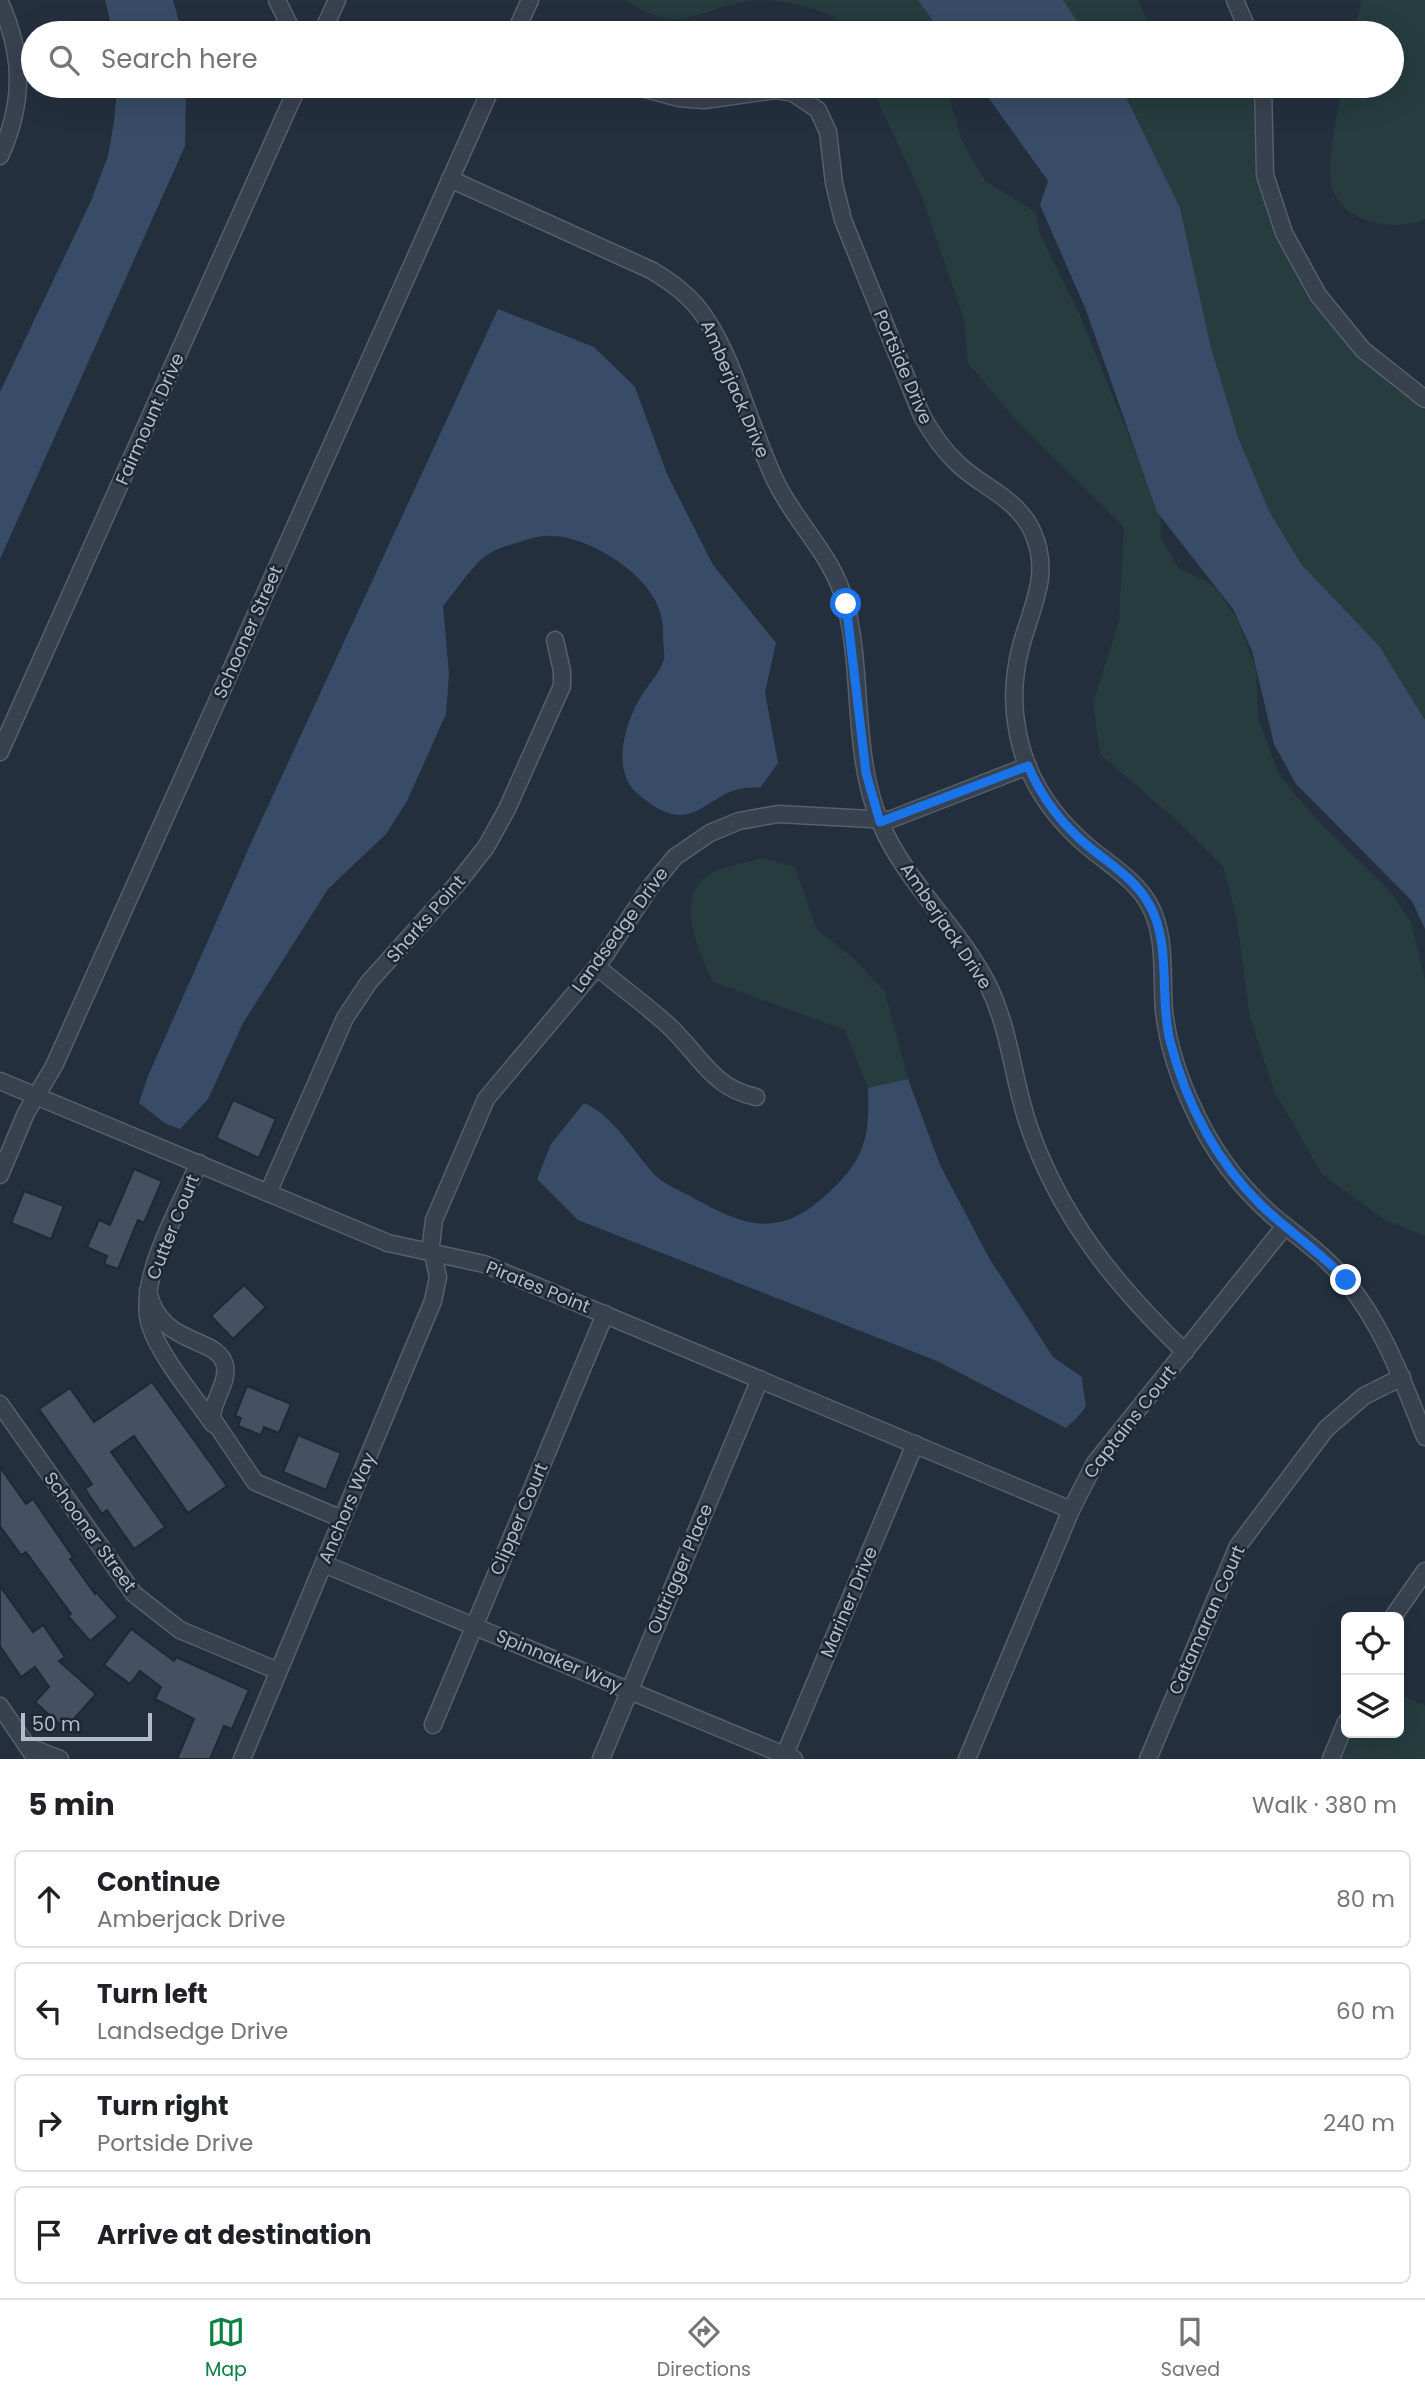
<!DOCTYPE html>
<html lang="en">
<head>
<meta charset="utf-8">
<style>
	body { margin:0; font-family:Poppins,sans-serif; background:#f2f2f2; color:#202124 }
	.controls { position:absolute; right:21px; bottom:21px; display:grid; overflow:hidden; border-radius:10px; box-shadow:0 7px 28px #0002 }
	.controls button { width:63px; height:63px; display:grid; place-items:center; padding:0; border:0; border-bottom:2px solid #e0e0e0; background:#fff; color:#202124; font:35px sans-serif }
	.scale { position:absolute; left:21px; bottom:18px; width:131px; box-sizing:border-box; padding-left:7px; border:4px solid #b4bcc9; border-top:0; font-size:19px; line-height:24px; white-space:nowrap; color:#b4bcc9; -webkit-text-stroke:5px #1d2633; paint-order:stroke }
	.stop { position:absolute; width:21px; height:21px; margin:-16px; border:5px solid #1a73e8; border-radius:50%; background:#fff }
	.stop.end { background:#1a73e8; border-color:#fff; box-shadow:0 2px 7px #0008 }
	.list { margin:0; padding:0; list-style:none }
	h2 { display:flex; justify-content:space-between; align-items:center; height:91px; margin:0; padding:0 28px; font-size:30px }
	h2 small { font-size:23px; font-weight:400; color:#757577 }
	.list li { display:grid; grid-template-columns:46px 1fr auto; gap:21px; align-items:center; box-sizing:border-box; height:98px; margin:0 14px 14px; padding:0 14px; border:2px solid #e0e0e0; border-radius:10px }
	.list b { display:block; font-size:26px; white-space:nowrap }
	.list p { margin:0; font-size:23px; white-space:nowrap; color:#757577 }
	.list em { font-size:23px; font-style:normal; color:#757577 }
	.icon { flex:none; width:38px; height:38px; fill:none; stroke:currentColor; stroke-width:2; stroke-linecap:round; stroke-linejoin:round }
	.map { position:relative; flex:none; width:1425px; height:1759px; overflow:hidden }
	.search { position:absolute; background:#fff; box-shadow:0 7px 28px #0002; left:21px; right:21px; top:21px; height:77px; display:flex; align-items:center; gap:18px; box-sizing:border-box; padding:0 24px; border-radius:38px; color:#757577; font-size:26px }
	.sheet { height:539px; background:#fff }
	nav { display:flex; justify-content:space-around; align-items:center; box-sizing:border-box; height:98px; border-top:2px solid #e0e0e0; background:#fff; font-size:19px; color:#757577 }
	nav a { display:grid; justify-items:center; gap:4px }
	nav .on { color:#0b8043 }
	.map>svg:first-child { display:block }
	.green { fill:#263c3f }
	.water { fill:#394c67 }
	.building { fill:#455162; stroke:#1f2835; stroke-width:2 }
	.lines { fill:none; stroke-linecap:round; stroke-linejoin:round }
	.street-casing { stroke:#565f6c; stroke-width:19 }
	.street { stroke:#38414e; stroke-width:16 }
	.route { stroke:#1a73e8; stroke-width:9 }
	.labels { text-anchor:middle; stroke-width:5; stroke-linejoin:round; paint-order:stroke }
	.street-label { font-size:18px; fill:#b4bcc9; stroke:#1d2633 }
</style>
</head>
<body>
<div class="map">
<svg width="1425" height="1759" viewBox="0 0 1425 1759">
	<rect width="100%" height="100%" fill="#242f3e"/>
	<g class="green">
		<path d="M625 0H920L941 33H854L852 27C823 9 790 0 755 0 700 7 680 38 625 0Z"/>
		<polygon points="1052,0 1138,0 1152,33 1077,33"/>
		<path d="M1362 0H1425V219C1394 233 1339 223 1331 183 1326 157 1339 113 1342 86H1392V33H1353Z"/>
		<polygon points="871,86 950,86 950,99 961,139 985,181 1036,212 1040,234 1078,311 1140,463 1160,495 1161,538 1179,569 1209,582 1220,593 1237,619 1256,668 1258,719 1279,775 1319,822 1389,890 1411,922 1425,980 1425,1236 1385,1220 1322,1174 1274,1091 1250,1017 1236,914 1223,866 1180,823 1100,754 1093,703 1119,621 1124,527 1016,420 968,363 964,319 921,194"/>
		<polygon points="1105,86 1253,86 1255,174 1275,236 1309,299 1355,355 1425,410 1425,761 1269,537"/>
		<path d="M761 858 795 867 816 928 856 961 885 992 908 1079 868 1088 845 1030 713 982C701 956 678 909 700 882 711 868 744 864 761 858Z"/>
		<polygon points="1399,1694 1425,1706 1425,1759 1342,1759 1353,1733 1399,1733"/>
	</g>
	<g class="water">
		<polygon points="105,0 173,0 182,33 113,33"/>
		<polygon points="918,0 1063,0 1085,33 942,33"/>
		<polygon points="117,86 186,86 185,146 0,559 0,392 91,201 108,156 114,122"/>
		<polygon points="980,86 1120,86 1122,89 1180,208 1211,348 1238,437 1269,511 1301,564 1379,646 1425,720 1425,929 1412,901 1296,784 1274,744 1252,651 1233,609 1157,512 1086,310 1040,205 1048,181"/>
		<path d="M498 309 594 347 635 387 667 474 713 565 776 643 765 692 778 763 760 788C704 782 699 848 637 793 610 770 626 720 642 695 650 682 660 673 664 659 665 652 663 645 663 638 666 600 638 573 608 555 587 542 557 531 533 538 519 542 500 547 488 554 473 564 455 592 443 606L449 674 446 714 407 801 386 834 328 889 243 1023 208 1099 180 1129 166 1124 139 1103 148 1076 256 832Z"/>
		<path d="M908 1079 940 1165 989 1258 1053 1357 1082 1377C1084 1410 1095 1401 1066 1428L937 1361 578 1220 537 1179 551 1144 584 1103C613 1115 633 1151 654 1174 663 1184 679 1190 690 1196 742 1225 776 1240 825 1196 864 1161 870 1140 868 1088Z"/>
	</g>
	<g class="building">
		<polygon points="233,1100 276,1119 259,1158 216,1138"/>
		<polygon points="134,1169 162,1181 144,1223 138,1220 118,1269 104,1264 107,1256 87,1247 99,1220 110,1225"/>
		<polygon points="24,1191 64,1206 51,1239 11,1223"/>
		<polygon points="244,1285 266,1307 233,1339 211,1316"/>
		<polygon points="152,1382 227,1486 188,1513 134,1436 111,1452 165,1527 134,1549 107,1510 102,1514 85,1489 92,1484 39,1409 70,1388 94,1422"/>
		<polygon points="247,1386 291,1404 279,1433 264,1427 261,1435 238,1426 241,1418 235,1416"/>
		<polygon points="298,1435 341,1453 326,1490 283,1472"/>
		<polygon points="0,1467 26,1504 33,1499 73,1557 70,1559 95,1594 96,1592 118,1617 90,1641 68,1616 71,1614 26,1552 21,1555 0,1526"/>
		<polygon points="0,1586 33,1632 43,1625 65,1657 59,1661 96,1694 65,1729 35,1702 49,1687 35,1667 21,1677 0,1646"/>
		<polygon points="131,1629 174,1661 176,1657 249,1690 232,1729 224,1726 210,1759 177,1759 194,1719 155,1699 161,1687 140,1671 130,1684 104,1665"/>
	</g>
	<g class="lines">
		<defs>
			<g id="street">
				<polyline points="277,0 293,33"/>
				<polyline points="1235,0 1249,33"/>
				<path d="M0 2C24 56 24 103 0 156"/>
				<polyline points="322,33 337,0"/>
				<polyline points="515,33 530,0"/>
				<path d="M634 86 679 98 704 100 775 90 793 93 818 110 828 132 834 183 843 220 922 416C932 434 943 450 958 464 983 488 1019 499 1033 533 1052 576 1030 609 1020 650 1014 675 1012 702 1017 728 1025 778 1054 819 1092 850 1112 866 1136 881 1149 904 1167 936 1161 976 1164 1011 1168 1045 1179 1079 1194 1110 1212 1150 1240 1187 1273 1216 1298 1237 1325 1255 1346 1281 1384 1327 1403 1382 1425 1437"/>
				<polyline points="1263,86 1265,175 1284,233 1318,295 1363,350 1425,399"/>
				<path d="M450 179 651 270C673 283 692 297 706 319 736 364 752 434 777 484 797 524 834 558 845 602 864 673 851 752 880 822 906 884 960 928 989 987 1010 1031 1013 1079 1028 1124 1059 1216 1116 1286 1185 1352"/>
				<polyline points="0,752 298,86"/>
				<path d="M597 967C621 987 646 1005 669 1026 700 1055 712 1088 756 1097"/>
				<polyline points="0,1081 388,1243 484,1264 1071,1510"/>
				<path d="M199 1163C181 1205 136 1280 150 1325 160 1357 194 1396 213 1424"/>
				<polyline points="0,1175 26,1113 54,1066 492,86"/>
				<polyline points="268,1193 345,1018 369,982 456,885 486,847 507,809 562,686 562,671 555,640"/>
				<path d="M148 1291C160 1348 219 1335 225 1366 228 1384 212 1401 212 1418L255 1482 342 1519"/>
				<polyline points="0,1404 134,1594 180,1630 278,1671"/>
				<polyline points="324,1564 794,1759"/>
				<polyline points="1393,1617 1425,1571"/>
				<polyline points="0,1706 36,1759"/>
				<polyline points="433,1725 605,1314"/>
				<polyline points="27,1746 60,1759"/>
				<polyline points="242,1759 433,1301 438,1277 431,1245 434,1220 486,1099 597,967 651,886 675,857 710,833 739,821 778,814 889,820 1028,766"/>
				<polyline points="601,1759 760,1379"/>
				<polyline points="783,1759 915,1444"/>
				<polyline points="967,1759 1071,1510 1095,1463 1285,1226"/>
				<polyline points="1148,1759 1238,1546 1326,1429 1364,1396 1402,1377"/>
				<polyline points="1331,1759 1346,1722"/>
			</g>
		</defs>
		<use href="#street" class="street-casing"/>
		<use href="#street" class="street"/>
	</g>
	<g class="lines">
		<path class="route" d="M846 604 866 773 880 822 1028 766C1042 798 1061 824 1088 846 1110 864 1135 879 1149 904 1172 944 1159 997 1170 1041 1186 1103 1216 1161 1262 1206 1289 1232 1321 1252 1346 1280"/>
	</g>
	<g class="labels">
		<g class="street-label">
			<text transform="translate(903 367) rotate(67)" y="6">Portside Drive</text>
			<text transform="translate(735 389) rotate(67)" y="6">Amberjack Drive</text>
			<text transform="translate(150 419) rotate(-66)" y="6">Fairmount Drive</text>
			<text transform="translate(248 632) rotate(-66)" y="6">Schooner Street</text>
			<text transform="translate(426 919) rotate(-49)" y="6">Sharks Point</text>
			<text transform="translate(946 926) rotate(56)" y="6">Amberjack Drive</text>
			<text transform="translate(620 930) rotate(-54)" y="6">Landsedge Drive</text>
			<text transform="translate(173 1227) rotate(-68)" y="6">Cutter Court</text>
			<text transform="translate(538 1287) rotate(22)" y="6">Pirates Point</text>
			<text transform="translate(1130 1422) rotate(-52)" y="6">Captains Court</text>
			<text transform="translate(347 1508) rotate(-67)" y="6">Anchors Way</text>
			<text transform="translate(519 1519) rotate(-67)" y="6">Clipper Court</text>
			<text transform="translate(90 1532) rotate(54)" y="6">Schooner Street</text>
			<text transform="translate(680 1569) rotate(-67)" y="6">Outrigger Place</text>
			<text transform="translate(849 1602) rotate(-67)" y="6">Mariner Drive</text>
			<text transform="translate(1207 1620) rotate(-66)" y="6">Catamaran Court</text>
			<text transform="translate(559 1661) rotate(23)" y="6">Spinnaker Way</text>
		</g>
	</g>
</svg>
<div class="controls">
<button><svg class="icon" aria-label="locate" viewBox="0 0 24 24"><circle cx="12" cy="12" r="6"/><path d="M12 2v4M12 18v4M2 12h4M18 12h4"/></svg></button>
<button><svg class="icon" aria-label="layers" viewBox="0 0 24 24"><path d="M12 4l9 5-9 5-9-5zM3 14l9 5 9-5"/></svg></button>
</div>
<div class="scale">50 m</div>
<div class="stop" style="left:846px;top:604px"></div>
<div class="stop end" style="left:1346px;top:1280px"></div>
<div class="search"><svg class="icon" aria-label="search" viewBox="0 0 24 24"><circle cx="10" cy="10" r="6"/><path d="M15 15l6 6"/></svg>Search here</div>
</div>
<section class="sheet">
<h2>5 min<small>Walk · 380 m</small></h2>
<ul class="list">
<li><svg class="icon" aria-label="ahead" viewBox="0 0 24 24"><path d="M12 20V5M6 11l6-6 6 6"/></svg><div><b>Continue</b><p>Amberjack Drive</p></div><em>80 m</em></li>
<li><svg class="icon" aria-label="left" viewBox="0 0 24 24"><path d="M17 20v-9H6M10 6l-5 5 5 5"/></svg><div><b>Turn left</b><p>Landsedge Drive</p></div><em>60 m</em></li>
<li><svg class="icon" aria-label="right" viewBox="0 0 24 24"><path d="M7 20v-9h11M14 6l5 5-5 5"/></svg><div><b>Turn right</b><p>Portside Drive</p></div><em>240 m</em></li>
<li><svg class="icon" aria-label="arrive" viewBox="0 0 24 24"><path d="M6 21V4h12l-3 4 3 4H6"/></svg><div><b>Arrive at destination</b></div></li>
</ul>
</section>
<nav>
<a class="on"><svg class="icon" aria-label="map" viewBox="0 0 24 24"><path d="M3 6l6-2 6 2 6-2v14l-6 2-6-2-6 2zM9 4v14M15 6v14"/></svg>Map</a>
<a><svg class="icon" aria-label="directions" viewBox="0 0 24 24"><path d="M12 3l9 9-9 9-9-9zM9 14v-3h6M13 9l2 2-2 2"/></svg>Directions</a>
<a><svg class="icon" aria-label="saved" viewBox="0 0 24 24"><path d="M7 4h10v16l-5-4-5 4z"/></svg>Saved</a>
</nav>
</body>
</html>
